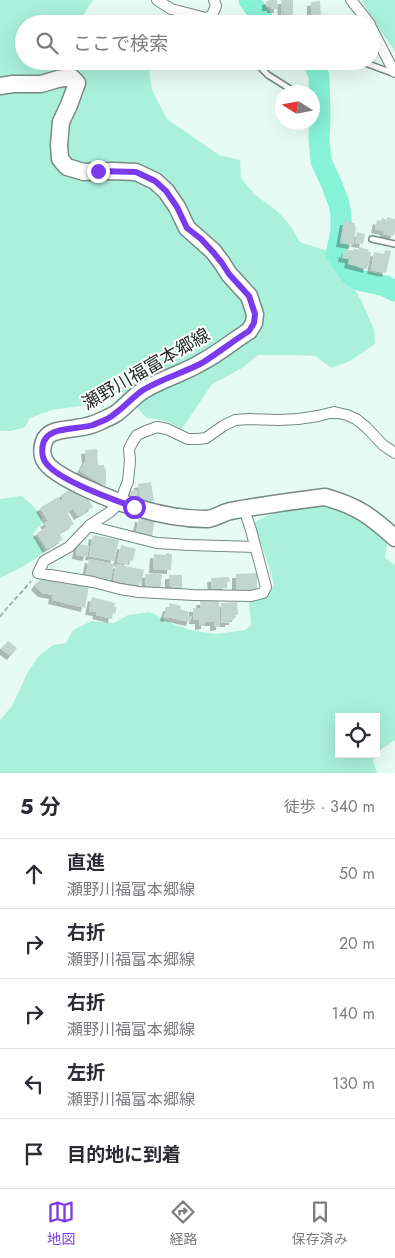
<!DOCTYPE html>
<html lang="ja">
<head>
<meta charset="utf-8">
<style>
	body { margin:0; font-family:Jost,"Noto Sans JP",sans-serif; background:#f2f2f3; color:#2b2b33 }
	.controls { position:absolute; right:15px; bottom:15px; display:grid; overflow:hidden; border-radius:0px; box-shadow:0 5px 20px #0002 }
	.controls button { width:45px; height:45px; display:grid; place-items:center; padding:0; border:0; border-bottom:1px solid #e1e1e2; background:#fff; color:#2b2b33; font:25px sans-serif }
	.compass { position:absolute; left:275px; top:85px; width:45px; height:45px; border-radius:50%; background:#fff; box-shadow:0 5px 20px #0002; rotate:281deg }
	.stop { position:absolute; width:15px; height:15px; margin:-11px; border:4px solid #7c3aed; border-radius:50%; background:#fff }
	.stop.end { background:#7c3aed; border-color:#fff; box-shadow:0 1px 5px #0008 }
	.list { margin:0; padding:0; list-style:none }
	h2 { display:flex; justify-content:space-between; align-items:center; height:65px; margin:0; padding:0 20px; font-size:21px }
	h2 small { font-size:16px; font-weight:400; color:#7c7c81 }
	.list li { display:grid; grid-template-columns:32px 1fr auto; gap:15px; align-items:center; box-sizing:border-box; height:70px; padding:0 20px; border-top:1px solid #e1e1e2 }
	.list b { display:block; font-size:19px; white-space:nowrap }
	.list p { margin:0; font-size:16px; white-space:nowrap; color:#7c7c81 }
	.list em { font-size:16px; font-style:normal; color:#7c7c81 }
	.icon { flex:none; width:28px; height:28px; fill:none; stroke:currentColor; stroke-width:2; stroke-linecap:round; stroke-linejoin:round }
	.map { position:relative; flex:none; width:395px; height:773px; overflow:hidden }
	.search { position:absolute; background:#fff; box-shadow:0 5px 20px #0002; left:15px; right:15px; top:15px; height:55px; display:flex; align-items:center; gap:12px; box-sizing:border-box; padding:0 18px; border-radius:28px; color:#7c7c81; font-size:19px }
	.sheet { height:415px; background:#fff }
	nav { display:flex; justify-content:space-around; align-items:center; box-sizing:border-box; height:70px; border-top:1px solid #e1e1e2; background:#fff; font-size:14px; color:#7c7c81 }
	nav a { display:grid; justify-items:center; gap:2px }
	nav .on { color:#7c3aed }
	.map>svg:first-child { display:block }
	.green { fill:#aaf0db }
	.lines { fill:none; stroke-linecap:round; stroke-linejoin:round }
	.river { stroke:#87f3d6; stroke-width:21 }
	.building { fill:#c1d6cf; filter:url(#shadow) }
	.lane-casing { stroke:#778a84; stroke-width:8 }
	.street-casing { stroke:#778a84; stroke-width:12 }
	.primary-casing { stroke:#778a84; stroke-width:19 }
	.path { stroke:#a4b4af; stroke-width:2; stroke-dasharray:5 2.5; stroke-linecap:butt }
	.lane { stroke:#fff; stroke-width:5 }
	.street { stroke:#fff; stroke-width:10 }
	.primary { stroke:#fff; stroke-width:16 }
	.route { stroke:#7c3aed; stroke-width:6 }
	.labels { text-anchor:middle; stroke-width:4; stroke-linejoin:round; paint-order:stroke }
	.street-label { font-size:18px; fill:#262e2b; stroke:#fff }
</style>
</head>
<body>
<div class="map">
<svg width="395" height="773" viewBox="0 0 395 773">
	<defs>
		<filter id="shadow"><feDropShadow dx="-4" dy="4" stdDeviation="0" flood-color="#0004"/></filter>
	</defs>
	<rect width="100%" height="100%" fill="#e6fbf4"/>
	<g class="green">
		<path d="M0 0H93L80 20 86 24H24V61H145L149 68 152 90 167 119 219 155 240 160 241 178 254 194 277 211 290 225 300 242 331 252 342 266 362 302 374 330 375 344 350 361 331 368 315 356 294 355H258L242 368 212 384 186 423 181 429C170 422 161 419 147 418L121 391 80 406 52 410 30 418 25 427 11 431H0Z"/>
		<polygon points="361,0 395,0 395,51 378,27"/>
		<path d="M22 496 33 506 42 517 41 525 33 533 45 551C32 563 16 570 0 578V499Z"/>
		<path d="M308 506 340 508 364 518 381 534 387 544 385 558 395 565V740L376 753V717H339V754H376L373 760 377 773H0V720L12 706 28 672 38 657 53 645 66 643 73 630 92 621 114 623 128 615 150 612 173 624 194 631 217 634 245 630 251 625 249 601 268 595 274 585 268 564 254 523C269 512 290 510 308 506Z"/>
	</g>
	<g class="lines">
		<g class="river">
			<polyline points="249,0 266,24"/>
			<polyline points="313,61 319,76 320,119 319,139 321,161 332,185 339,204 341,215 341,231 336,254 350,274 359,280 385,286 395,291"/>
		</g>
	</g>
	<g class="building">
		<polygon points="271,0 277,0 278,9 271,9 271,7 266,7 266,1"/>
		<polygon points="281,0 293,0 293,20 286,20 286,17 282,17"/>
		<polygon points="320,1 321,19 311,20 311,2"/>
		<polygon points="387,217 395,219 395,234 394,234 393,236 383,234 384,231 375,229 377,220 381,221 382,218 387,220"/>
		<polygon points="344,221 355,223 355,227 356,227 353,245 340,243"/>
		<polygon points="357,232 365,234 363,244 355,243"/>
		<polygon points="359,247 369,250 368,252 371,252 367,269 348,264 349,259 342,258 343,253 345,254 346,249 353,251 354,249 359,250"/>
		<polygon points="385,250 391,251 386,273 371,270 374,252 384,254"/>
		<polygon points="97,449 98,465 104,465 105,469 106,469 106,484 105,486 80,471 86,460 85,450"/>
		<polygon points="151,482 154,501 141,503 138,484"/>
		<polygon points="72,488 75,493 78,492 81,497 83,495 85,498 87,497 93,507 78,516 73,508 68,512 61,501 63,499 61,495"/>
		<polygon points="137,490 138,500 130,501 129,491"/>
		<polygon points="58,497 74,524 59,533 63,539 47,549 37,533 47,527 44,523 48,521 40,508"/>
		<polygon points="139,518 155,521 152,536 138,533 136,532"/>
		<polygon points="93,535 119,540 114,561 89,556"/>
		<polygon points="78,544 89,546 87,557 76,555"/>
		<polygon points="121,545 136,549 133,561 129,560 127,565 117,562"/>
		<polygon points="166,553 172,554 171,570 153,569 154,554 166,555"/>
		<polygon points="89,559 114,564 110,583 85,578"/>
		<polygon points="116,564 144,570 141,583 140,582 139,586 121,582 121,586 114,584 115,581 113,581"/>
		<polygon points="162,573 162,578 161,579 161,589 146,590 145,574"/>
		<polygon points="257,573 257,592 236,592 236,574"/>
		<polygon points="169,575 182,575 182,591 171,591 171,586 169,586"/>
		<polygon points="229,577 230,582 227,582 227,588 212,589 211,578"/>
		<polygon points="41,578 67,584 67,581 89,586 85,608 52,600 53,595 42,593 35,586"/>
		<polygon points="92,597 115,603 114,607 117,607 115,614 113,613 112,619 96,615 97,612 89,611"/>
		<polygon points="209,599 219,599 220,626 214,627 214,622 205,622 205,625 199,626 199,620 193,620 193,608 201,608 200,601 209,601"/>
		<polygon points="237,602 238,615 236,615 236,618 233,618 233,621 229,621 229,623 221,623 221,603"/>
		<polygon points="170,603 181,606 180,609 189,612 188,616 192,616 190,622 168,617 168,618 164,617 167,607 169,607"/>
		<polygon points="8,641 17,648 11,656 1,649"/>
	</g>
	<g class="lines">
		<defs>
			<g id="lane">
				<polyline points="254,61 268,75 295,92"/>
				<polyline points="360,61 395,74"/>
				<polyline points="372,239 395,244"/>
			</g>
			<g id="street">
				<polyline points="157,0 171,9 206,18 212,15 216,6 214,0"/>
				<polyline points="351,0 370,24"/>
				<polyline points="371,27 390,64 395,72"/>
				<polyline points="244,509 251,530 266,587 263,593 251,596 194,595 139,592 120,589 93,582 38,573 44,561 69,547 90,525 110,512 120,502 128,481 130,461 129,449 132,443 137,435 146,431 157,427 167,429 188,439 198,439 206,438 223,426 235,420 249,419 279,420 298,419 318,416 334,412 347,415 356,419 366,427 383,445 395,453"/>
				<polyline points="89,526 157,543 189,545 255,547"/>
			</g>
			<path id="primary" d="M0 86 13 84H41L58 79 71 77 77 83 69 105 61 122 59 145 60 159 67 167 84 172 112 171 136 172 155 181 166 191 177 207 187 228 213 251 222 263 229 274 249 296 255 314 254 323 249 331C233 341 219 353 202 362 184 373 162 379 144 390 134 396 127 405 118 412 113 416 107 418 101 421 93 425 85 427 76 428 66 430 51 429 45 439 42 445 41 455 45 461 53 477 116 502 135 507 157 514 183 519 206 519 215 519 223 512 231 511 262 505 294 501 325 497 357 506 371 516 395 538"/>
		</defs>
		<use href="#lane" class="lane-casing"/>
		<use href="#street" class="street-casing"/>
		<use href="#primary" class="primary-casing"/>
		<path class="path" d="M0 617C10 603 21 594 31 581"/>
		<use href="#lane" class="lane"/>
		<use href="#street" class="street"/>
		<use href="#primary" class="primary"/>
	</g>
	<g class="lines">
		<path class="route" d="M98 171 136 172 155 181 166 191 177 207 187 228 201 239 213 252 222 263 229 274 249 296 255 314 254 323 249 331C233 341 218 353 202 363 183 373 161 379 143 390 130 399 121 411 107 419 103 421 97 423 93 425 80 429 54 427 46 438 41 444 41 457 46 463 58 480 114 500 134 507"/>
	</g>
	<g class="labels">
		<g class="street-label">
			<text transform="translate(146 369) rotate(-30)" y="6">瀬野川福富本郷線</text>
		</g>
	</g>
</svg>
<div class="controls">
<button><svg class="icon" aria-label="locate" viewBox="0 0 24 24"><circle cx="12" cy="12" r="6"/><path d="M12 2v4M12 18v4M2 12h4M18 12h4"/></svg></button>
</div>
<svg class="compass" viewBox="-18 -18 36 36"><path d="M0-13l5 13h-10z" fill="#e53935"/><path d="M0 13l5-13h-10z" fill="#7c7c81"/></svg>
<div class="stop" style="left:134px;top:507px"></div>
<div class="stop end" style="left:98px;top:171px"></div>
<div class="search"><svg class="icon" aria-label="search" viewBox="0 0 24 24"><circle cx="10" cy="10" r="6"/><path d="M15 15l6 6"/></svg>ここで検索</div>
</div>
<section class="sheet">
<h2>5 分<small>徒歩 · 340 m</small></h2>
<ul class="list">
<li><svg class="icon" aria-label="ahead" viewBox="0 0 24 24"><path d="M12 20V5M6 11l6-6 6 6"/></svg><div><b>直進</b><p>瀬野川福富本郷線</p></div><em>50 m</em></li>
<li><svg class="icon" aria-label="right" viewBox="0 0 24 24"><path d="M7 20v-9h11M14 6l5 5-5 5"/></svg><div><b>右折</b><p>瀬野川福富本郷線</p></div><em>20 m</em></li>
<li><svg class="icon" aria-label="right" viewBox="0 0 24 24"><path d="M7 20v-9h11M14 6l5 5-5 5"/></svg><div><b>右折</b><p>瀬野川福富本郷線</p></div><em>140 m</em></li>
<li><svg class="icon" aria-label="left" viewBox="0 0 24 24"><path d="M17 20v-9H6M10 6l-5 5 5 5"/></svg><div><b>左折</b><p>瀬野川福富本郷線</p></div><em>130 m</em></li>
<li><svg class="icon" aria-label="arrive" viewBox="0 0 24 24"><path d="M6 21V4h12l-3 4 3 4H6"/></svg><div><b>目的地に到着</b></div></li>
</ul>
</section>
<nav>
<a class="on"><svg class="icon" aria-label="map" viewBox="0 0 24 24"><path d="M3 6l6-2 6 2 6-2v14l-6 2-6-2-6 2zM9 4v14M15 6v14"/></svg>地図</a>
<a><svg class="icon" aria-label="directions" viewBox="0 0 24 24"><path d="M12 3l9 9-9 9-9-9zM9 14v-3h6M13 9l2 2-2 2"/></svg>経路</a>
<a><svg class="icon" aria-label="saved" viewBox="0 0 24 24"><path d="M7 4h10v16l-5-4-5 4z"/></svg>保存済み</a>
</nav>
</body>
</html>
